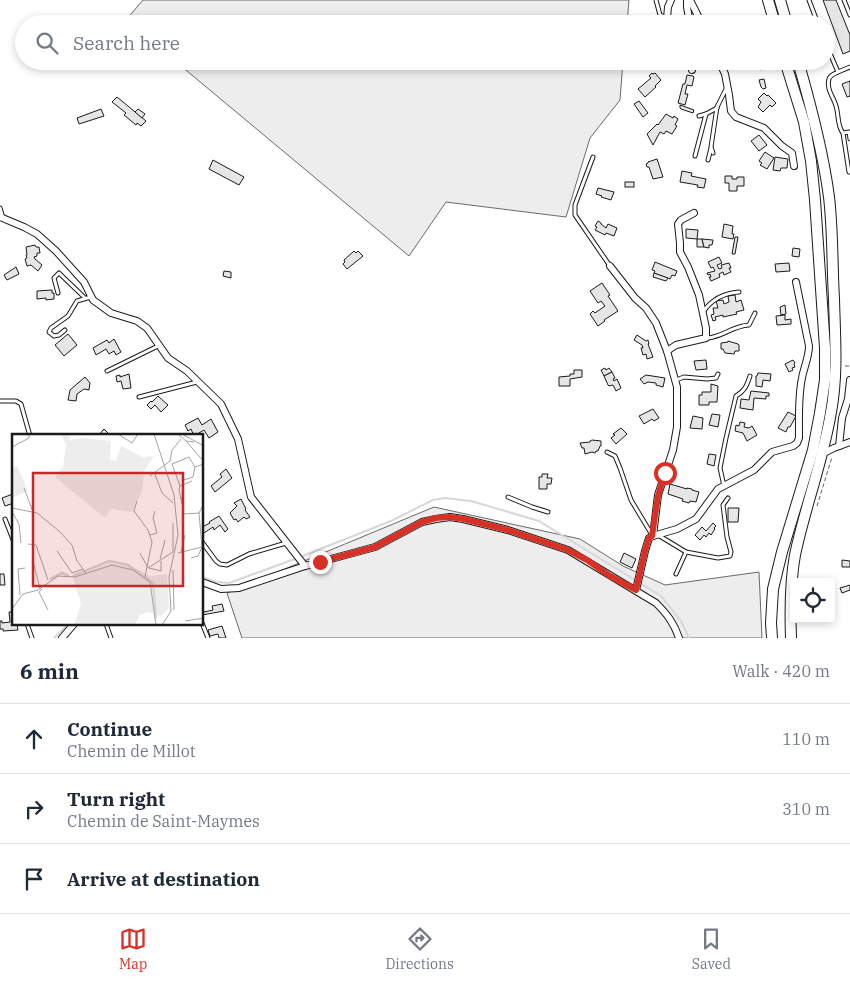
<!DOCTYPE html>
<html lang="en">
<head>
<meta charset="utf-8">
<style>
	body { margin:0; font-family:"IBM Plex Serif",serif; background:#f2f2f3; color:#1f2937 }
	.controls { position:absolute; right:15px; bottom:15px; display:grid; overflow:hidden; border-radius:5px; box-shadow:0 2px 8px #0003 }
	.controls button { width:45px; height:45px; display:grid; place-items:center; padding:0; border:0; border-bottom:1px solid #e0e1e3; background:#fff; color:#1f2937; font:25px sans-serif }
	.stop { position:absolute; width:15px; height:15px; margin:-11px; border:4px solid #d93025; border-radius:50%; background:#fff }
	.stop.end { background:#d93025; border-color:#fff; box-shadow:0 1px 5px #0008 }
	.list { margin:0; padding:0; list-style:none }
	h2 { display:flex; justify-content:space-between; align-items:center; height:65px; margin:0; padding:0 20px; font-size:21px }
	h2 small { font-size:16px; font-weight:400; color:#747a83 }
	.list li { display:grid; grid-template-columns:32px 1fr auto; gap:15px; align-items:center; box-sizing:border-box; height:70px; padding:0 20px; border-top:1px solid #e0e1e3 }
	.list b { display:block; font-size:19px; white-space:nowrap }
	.list p { margin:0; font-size:16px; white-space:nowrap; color:#747a83 }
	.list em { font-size:16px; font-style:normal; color:#747a83 }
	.icon { flex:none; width:28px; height:28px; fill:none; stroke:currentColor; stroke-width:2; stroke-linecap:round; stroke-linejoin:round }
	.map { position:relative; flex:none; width:850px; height:638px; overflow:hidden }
	.search { position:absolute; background:#fff; box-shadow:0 2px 8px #0003; left:15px; right:15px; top:15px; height:55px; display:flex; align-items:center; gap:12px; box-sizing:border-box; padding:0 18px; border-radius:28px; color:#747a83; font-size:19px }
	.sheet { height:275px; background:#fff }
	nav { display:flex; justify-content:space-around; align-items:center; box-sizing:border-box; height:70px; border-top:1px solid #e0e1e3; background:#fff; font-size:14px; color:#747a83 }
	nav a { display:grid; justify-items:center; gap:2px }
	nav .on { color:#d93025 }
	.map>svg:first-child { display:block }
	.built { fill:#ededed; stroke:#6a6a6a }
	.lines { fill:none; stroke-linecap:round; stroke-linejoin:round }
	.stream { stroke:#d7d7d7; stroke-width:2 }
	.building { fill:#e6e6e6; stroke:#1a1a1a }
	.service-casing { stroke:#1a1a1a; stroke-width:5 }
	.minor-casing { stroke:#1a1a1a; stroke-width:8 }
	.primary-casing { stroke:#1a1a1a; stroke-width:12 }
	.path { stroke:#5f5f5f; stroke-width:1; stroke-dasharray:4 2.5; stroke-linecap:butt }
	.service { stroke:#fff; stroke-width:3 }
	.minor { stroke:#fff; stroke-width:6 }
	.primary { stroke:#fff; stroke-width:10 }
	.route { stroke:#d93025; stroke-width:6 }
	.inset-river { fill:none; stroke:#d7d7d7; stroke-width:2.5 }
	.inset-road { fill:none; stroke:#a3a3a3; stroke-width:1 }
	.view { fill:#c62828; fill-opacity:0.15; stroke:#c62828; stroke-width:2.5 }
	.inset-edge { fill:none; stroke:#1a1a1a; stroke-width:2.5 }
</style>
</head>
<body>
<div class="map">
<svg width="850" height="638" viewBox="0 0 850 638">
	<rect width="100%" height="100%" fill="#fff"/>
	<g class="built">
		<polygon points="143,0 629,0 627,24 130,24 126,20"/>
		<polygon points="175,61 623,61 620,100 590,138 566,217 446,202 409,256"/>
		<polygon points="434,507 580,539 623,566 665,585 759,572 762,638 242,638 227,593"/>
	</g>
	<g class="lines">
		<g class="stream">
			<polyline points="202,577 216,582 229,583 295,559 391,521 433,500 445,498 471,501 539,521 661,596 681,621 689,638"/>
			<polyline points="54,638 68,624"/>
		</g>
	</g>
	<g class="building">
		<polygon points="823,0 836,0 850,35 850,51 843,54"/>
		<polygon points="737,61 761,61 764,68 760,70 757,63 753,67 748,62 737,64"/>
		<polygon points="652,73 653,74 655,73 661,80 655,86 656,87 645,97 638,89 651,78 649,76"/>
		<polygon points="687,75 693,76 694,77 692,86 687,85 685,94 688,94 685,105 678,103 683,84 685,84"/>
		<polygon points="764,79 766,88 763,89 761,87 759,80"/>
		<polygon points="850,81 850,96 847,97 842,84"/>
		<polygon points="764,93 767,96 768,95 776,103 772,107 770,105 763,112 758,107 761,102 758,99"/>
		<polygon points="117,97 146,121 141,126 137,123 136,125 124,115 126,113 112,102"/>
		<polygon points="639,101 648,113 643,117 634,104"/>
		<polygon points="680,105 694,110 693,113 681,109 680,108"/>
		<polygon points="101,109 104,116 79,124 77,118"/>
		<polygon points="138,109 145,114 142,118 135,112"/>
		<polygon points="666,114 673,118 674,116 678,119 675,125 677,126 672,134 666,131 664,134 660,132 653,145 647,134 657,124 658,125"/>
		<polygon points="759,135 767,145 759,151 751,141"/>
		<polygon points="765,152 774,158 767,169 760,165 762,163 759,161"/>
		<polygon points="775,157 788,159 787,168 781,168 780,171 773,170"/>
		<polygon points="657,159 663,177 653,179 649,167 647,167 646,164 648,163 648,162"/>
		<polygon points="213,160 244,177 239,185 209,169"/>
		<polygon points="682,171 692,173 691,176 706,179 704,188 697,187 698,185 680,182"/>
		<polygon points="725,176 732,176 732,179 737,179 737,177 744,177 744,186 737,186 737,191 729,191 729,183 725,183"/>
		<rect x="625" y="182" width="9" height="5"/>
		<polygon points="598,188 614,192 611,200 601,197 602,196 596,194"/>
		<polygon points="598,221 601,223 601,224 606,228 608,224 617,228 614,236 606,233 605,235 595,230 597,227 595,226"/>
		<polygon points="724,224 733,226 732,234 734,234 733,239 722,237"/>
		<polygon points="686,229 698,230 697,239 686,238"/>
		<polygon points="735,237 738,237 735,254 732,254"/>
		<polygon points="697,239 702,239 704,247 697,247"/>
		<polygon points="702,239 713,240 712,245 709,245 709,248 704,247"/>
		<polygon points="35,245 36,247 39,247 40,253 37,253 37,256 34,257 35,259 42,265 38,271 31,265 27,266 25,259 27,258 26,255 27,255 26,247"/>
		<polygon points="793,248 800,249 799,257 792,256"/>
		<polygon points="354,251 356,253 358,251 363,256 347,269 343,264 345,262 344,260"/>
		<polygon points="719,257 722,263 717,265 719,269 722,268 721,265 729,263 731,268 729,268 731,272 724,275 723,272 719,274 720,277 711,281 709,277 711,277 710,274 708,275 707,273 715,271 713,267 711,268 708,262"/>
		<polygon points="655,262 677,271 675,276 672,275 670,279 654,273 655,271 652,270"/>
		<polygon points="789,263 790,271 776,272 775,264"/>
		<polygon points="16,267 19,274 7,280 4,275"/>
		<polygon points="224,271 231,272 231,278 223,276"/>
		<polygon points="654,273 668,278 666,281 653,277"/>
		<polygon points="602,283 610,295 608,296 618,311 604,320 605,321 598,326 590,314 593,311 595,313 605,306 601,301 598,303 590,291"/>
		<polygon points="52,290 52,293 54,293 54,299 46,300 46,298 37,299 37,291"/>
		<polygon points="735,295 736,302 741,300 744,310 736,312 737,314 723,317 723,315 715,317 716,320 713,321 711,315 714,314 713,308 718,308 716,301 723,300 724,304 729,302 728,296"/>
		<polygon points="785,305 786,314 781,315 780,307"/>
		<polygon points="785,315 785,320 791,319 791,324 777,325 776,316"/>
		<polygon points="68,334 77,345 64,356 55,345"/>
		<polygon points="637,335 646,341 648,340 649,344 648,344 653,357 647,359 646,354 643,355 641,348 643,348 642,345 634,340"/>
		<polygon points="114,339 121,352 116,355 114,351 109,354 106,349 96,355 93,348 107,340 109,343"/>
		<polygon points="728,341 738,344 739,345 739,351 735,351 734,354 725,353 723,349 721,349 721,343 728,342"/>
		<polygon points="706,360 707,369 696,370 694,361"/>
		<polygon points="793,360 795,363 794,364 795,367 792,368 793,370 789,372 785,364"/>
		<polygon points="605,368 606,370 609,368 612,372 604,376 601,370"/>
		<polygon points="574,370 582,370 582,377 570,379 570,386 559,386 559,377 570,376 570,374 574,374"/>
		<polygon points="612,372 615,378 613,379 614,381 617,379 621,388 616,391 613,385 609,386 608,385 604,376"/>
		<polygon points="758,373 771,374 770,381 763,380 762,387 756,386 756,376 757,376"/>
		<polygon points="129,374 131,388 123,389 121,381 117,382 116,376 120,375 120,377"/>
		<polygon points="646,375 665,378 663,387 656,385 656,383 648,382 644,384 640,379"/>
		<polygon points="85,377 90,383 89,390 84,389 77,394 76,401 68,400 70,390"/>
		<polygon points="711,384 718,386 717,402 709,402 709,405 699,405 699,395 702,395 702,392 711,392"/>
		<polygon points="751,391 769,393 769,396 766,396 766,399 754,398 753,410 740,408 741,399 749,400"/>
		<polygon points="158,396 168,405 161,412 155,405 151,409 147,405 151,401 152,402"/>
		<polygon points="653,409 659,418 654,421 652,419 644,424 639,416"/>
		<polygon points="788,412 796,416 790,427 788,427 786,432 778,428"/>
		<polygon points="712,414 720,415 718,427 709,425"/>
		<polygon points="693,416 703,418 702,429 690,428"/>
		<polygon points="198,418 202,425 211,419 218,432 209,438 204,430 194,436 191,429 188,431 185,425"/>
		<polygon points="740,422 745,423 744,427 749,428 752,426 757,435 747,441 743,433 735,431 736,425 739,426"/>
		<polygon points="621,428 627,434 616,444 611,438 615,435 613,434"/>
		<polygon points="104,429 111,436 98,436"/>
		<polygon points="592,440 601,441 601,446 600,446 598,451 596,451 595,453 592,452 585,454 584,448 582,448 580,443 590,442 590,441"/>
		<polygon points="709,454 716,455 714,466 707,464"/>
		<polygon points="226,469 232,478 215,492 211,486 222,477 220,474"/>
		<polygon points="542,474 548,474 547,478 552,478 551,484 547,484 547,489 539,489 539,477 542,477"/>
		<polygon points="670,484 687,489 687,488 692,489 692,490 699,492 696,502 690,501 689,503 682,501 683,499 668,494"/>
		<polygon points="13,494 14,503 5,506 2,498"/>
		<polygon points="241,499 246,509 245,510 250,517 246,519 244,517 238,522 236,519 234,520 230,513 237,506 234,503"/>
		<polygon points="728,508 739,508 738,522 728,522"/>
		<polygon points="219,516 228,529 225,532 220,525 214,530 213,527 204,533 202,532 202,527 210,523 209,522"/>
		<polygon points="713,523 716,526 714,528 715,529 711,535 709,533 706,537 704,535 700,540 695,535 702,527 706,531"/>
		<polygon points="624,553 636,559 632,568 620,562"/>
		<polygon points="842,560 850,561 850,567 842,567"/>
		<polygon points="0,574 4,574 5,585 0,585"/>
		<polygon points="850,585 850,590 842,593 840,588"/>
		<polygon points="222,604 224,611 202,615 202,606 204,612 213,610 212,606"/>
		<polygon points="9,612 14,612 14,624 17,624 18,630 3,631 3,629 0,629 0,621 2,621 2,623 10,622"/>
		<polygon points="222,626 226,638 219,638 218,634 210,636 208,630"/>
	</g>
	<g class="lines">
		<defs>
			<g id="service">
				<polyline points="656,0 660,15 667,18 668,24"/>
				<polyline points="809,0 818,24"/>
				<polyline points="844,0 850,15"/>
				<polyline points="826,44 838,72 850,67"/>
				<path d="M838 72C834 74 830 75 829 79 826 89 834 98 836 106 839 115 837 126 843 133L849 172H850"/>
				<polyline points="699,116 706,114 717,108"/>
				<polyline points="843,133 849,132 850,139"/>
				<polyline points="713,153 711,147 717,107 726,89"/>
				<polyline points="695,156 706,114"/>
				<polyline points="593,157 575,205 575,215 610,266"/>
				<polyline points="708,160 711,148"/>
				<polyline points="0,208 3,218"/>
				<polyline points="58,293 54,278 59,273 85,298"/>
				<path d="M703 312C712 299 724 293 739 292"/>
				<polyline points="65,330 59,335 54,336 49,332 51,328 68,316 77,301 91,297"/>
				<path d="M707 338C723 337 732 326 749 325L755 313"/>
				<polyline points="107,371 158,346"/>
				<polyline points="676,380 684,377 707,379 716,378 718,374"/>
				<polyline points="139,397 197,382"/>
				<polyline points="0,401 16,401 21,404 30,436"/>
				<polyline points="607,452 615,456 620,468 631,500 652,535"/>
				<path d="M724 486 720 468 726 438 736 396C745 391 747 385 750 376"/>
				<polyline points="508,497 532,507 548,512"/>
				<polyline points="5,519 14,542"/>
				<polyline points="658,535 686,552 718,558 730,556 731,552 727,537 723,505 728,498"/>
				<polyline points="202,542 216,561 220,564 227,565 249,554 286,543"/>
				<polyline points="676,574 686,552"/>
				<polyline points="202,623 208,638"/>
				<polyline points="27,624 32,638"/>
				<polyline points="106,624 111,638"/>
			</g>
			<g id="minor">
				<polyline points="687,0 687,7 690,24"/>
				<polyline points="690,0 702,24"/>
				<polyline points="667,18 668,7 671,0"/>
				<polyline points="719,61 725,74 729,95 731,111 736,117 764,128 782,146 792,153 794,166"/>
				<polyline points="692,70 693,61"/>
				<polyline points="0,217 24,227 37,234 56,251 84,282 93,300 111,313 137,321 147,328 168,358 187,371 221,404 238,439 251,497 305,566"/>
				<polyline points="610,266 635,298 646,308 656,323 667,351 677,387 677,427 673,450 658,495 653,536 649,538 645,551 636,590"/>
				<polyline points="667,351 676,345 706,338 706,328 699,295 688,267 680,252 680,243 678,224 681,220 694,213"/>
				<polyline points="839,446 842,418 848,399 850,380"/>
				<polyline points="822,454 834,448 850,442"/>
				<path d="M653 536 677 529 696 519 718 489 754 470 772 452 793 446 797 443 799 438C799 418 798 397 802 378 804 367 809 357 809 346L796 282"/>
				<path d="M202 582 221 589 239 588 305 566 375 547 422 522 436 519 450 517 463 519 508 530 568 550 656 603C667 614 674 623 679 638"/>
				<polyline points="62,638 74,624"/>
			</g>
			<g id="primary">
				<polyline points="768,0 775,24"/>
				<polyline points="780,0 787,24"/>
				<polyline points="772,638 771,623 773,589 782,552 813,450 820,413 825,380 825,348 815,200 811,161 804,122 785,61"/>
				<path d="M791 638C790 610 790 582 795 555 805 507 823 461 831 412 838 374 835 338 834 299 832 265 833 231 829 197 823 151 811 106 798 61"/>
			</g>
		</defs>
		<use href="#service" class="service-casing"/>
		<use href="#minor" class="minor-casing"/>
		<use href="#primary" class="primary-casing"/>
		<g class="path">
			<polyline points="845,366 850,366"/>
			<polyline points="817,506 832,457"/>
		</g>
		<use href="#service" class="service"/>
		<use href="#minor" class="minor"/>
		<use href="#primary" class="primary"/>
	</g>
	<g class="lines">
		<polyline class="route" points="320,562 375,547 422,522 436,518 450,517 464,519 508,530 568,550 587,560 610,576 636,590 645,551 649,538 652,536 658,496 665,473"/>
	</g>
	<g transform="translate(12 434)">
		<rect width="191" height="191" fill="#fff"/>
		<path d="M49 0H56L59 6 70 4 99 7 98 26 104 27 109 12 131 23 142 22 132 37 130 57 120 78 99 75 93 84 43 43 51 33 54 11ZM5 32 16 57 0 64V34ZM97 129 123 134 138 142 155 140 157 174 149 182 136 178 128 181 123 191H62L69 170 61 144Z" fill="#ededed"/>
		<path class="inset-river" d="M61 142 97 127 116 131 141 149 144 184M38 145 50 139 57 142"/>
		<path class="inset-road" d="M106 0 120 9 126 0M142 0 162 61 166 101 157 143 159 177 150 191M166 0 174 7 182 8M170 0 192 12M175 8 192 28M0 13 17 4V0M142 38 150 59 161 69M170 39 172 46 181 43 183 33M138 42 158 27 160 16 169 5M180 47 168 52 160 30 177 23 183 33 192 30M168 52 167 55 170 70H172L169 63M12 54 21 78M125 67 122 77 136 96 140 108 133 143M0 74 25 79 47 97 60 111 65 127 74 139M0 78 7 90 9 109M171 80 187 79M138 101 145 99 141 84 143 77M16 110 24 111 36 146M45 117 60 139 71 135M169 118 173 101M128 119 136 134 161 118V89M166 119 190 113M179 124 186 122 190 113 187 79 192 69M148 125 153 106M22 131 28 155M137 134 149 137V127M161 136 162 176M30 155 27 158 36 176M8 161 6 135 13 134M0 175 11 160 26 156 46 142 63 143 100 131 121 136 138 148 144 191M173 187 192 184"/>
		<path class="view" d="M21 39H171V152H21Z"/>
		<rect width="191" height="191" class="inset-edge"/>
	</g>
</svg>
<div class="controls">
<button><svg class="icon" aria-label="locate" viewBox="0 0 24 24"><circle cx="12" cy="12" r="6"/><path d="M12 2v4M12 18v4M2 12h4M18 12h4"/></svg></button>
</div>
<div class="stop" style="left:665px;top:473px"></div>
<div class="stop end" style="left:320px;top:562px"></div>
<div class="search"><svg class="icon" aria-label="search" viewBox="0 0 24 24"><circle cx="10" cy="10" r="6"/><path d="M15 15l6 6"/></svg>Search here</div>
</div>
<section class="sheet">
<h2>6 min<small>Walk · 420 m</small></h2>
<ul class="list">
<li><svg class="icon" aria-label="ahead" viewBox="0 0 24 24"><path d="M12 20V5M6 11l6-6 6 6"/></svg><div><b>Continue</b><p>Chemin de Millot</p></div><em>110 m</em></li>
<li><svg class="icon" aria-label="right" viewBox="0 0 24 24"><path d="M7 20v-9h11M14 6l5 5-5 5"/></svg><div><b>Turn right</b><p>Chemin de Saint-Maymes</p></div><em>310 m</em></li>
<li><svg class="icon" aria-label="arrive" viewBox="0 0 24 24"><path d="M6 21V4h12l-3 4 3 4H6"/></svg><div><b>Arrive at destination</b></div></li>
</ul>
</section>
<nav>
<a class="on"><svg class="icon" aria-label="map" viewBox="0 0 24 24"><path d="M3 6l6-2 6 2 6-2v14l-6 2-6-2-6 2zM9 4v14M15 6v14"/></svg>Map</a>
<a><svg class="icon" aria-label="directions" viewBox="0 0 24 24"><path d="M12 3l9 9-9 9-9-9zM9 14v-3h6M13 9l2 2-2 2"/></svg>Directions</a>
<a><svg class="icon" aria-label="saved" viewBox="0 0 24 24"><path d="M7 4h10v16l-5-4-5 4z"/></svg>Saved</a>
</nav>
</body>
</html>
